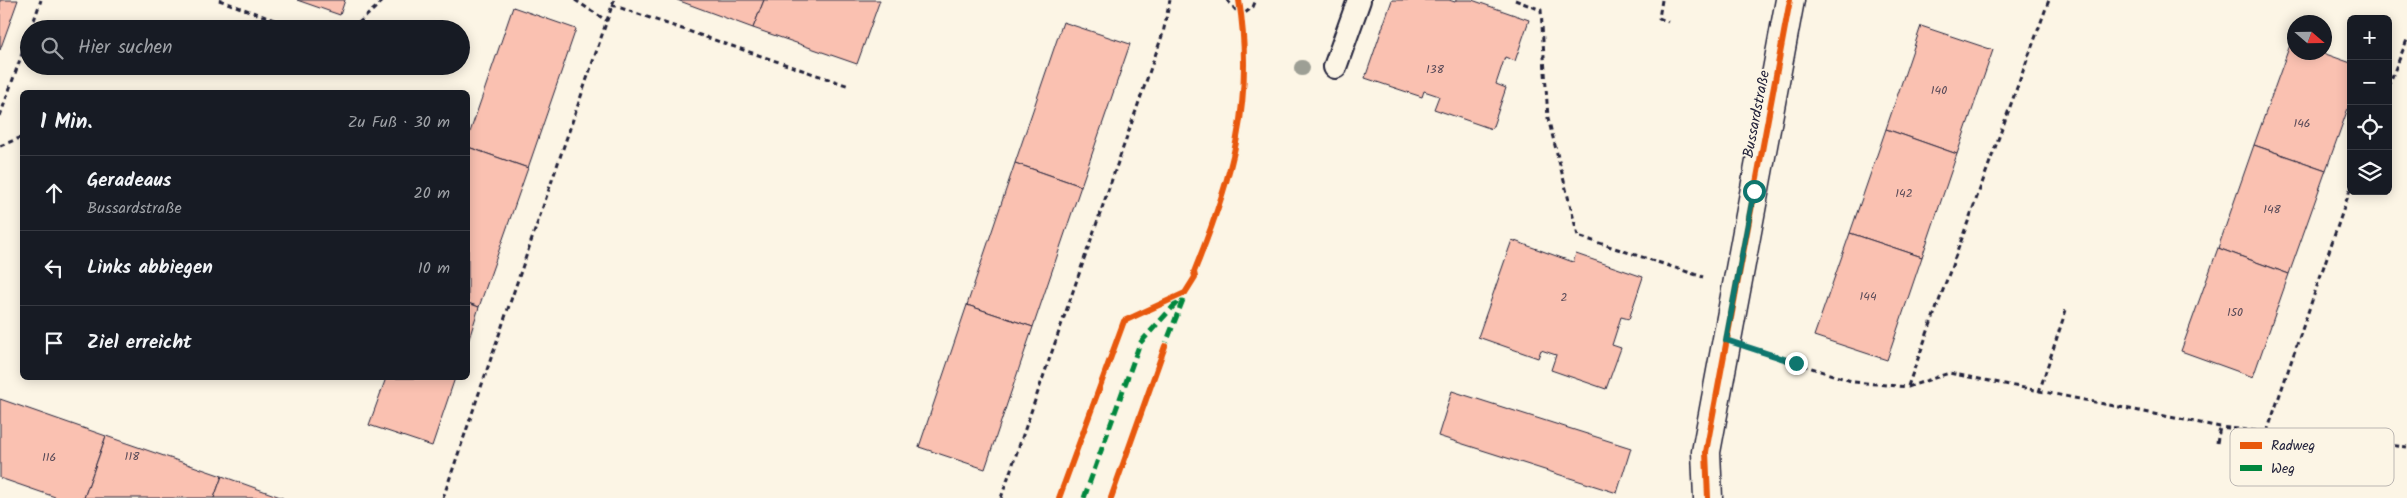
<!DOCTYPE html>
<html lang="de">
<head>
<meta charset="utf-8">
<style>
	body { margin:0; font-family:Kalam,sans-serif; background:#20242c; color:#f1f3f6 }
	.controls { position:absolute; right:15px; top:15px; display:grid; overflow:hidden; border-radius:8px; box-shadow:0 2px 12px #0003 }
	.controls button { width:45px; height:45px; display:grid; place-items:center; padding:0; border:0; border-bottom:1px solid #363941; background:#171b24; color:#f1f3f6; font:25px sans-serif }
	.compass { position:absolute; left:2287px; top:15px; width:45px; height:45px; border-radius:50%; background:#171b24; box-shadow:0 2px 12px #0003; rotate:110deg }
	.stop { position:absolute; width:15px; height:15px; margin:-11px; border:4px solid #0f766e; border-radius:50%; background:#fff }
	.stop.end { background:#0f766e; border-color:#fff; box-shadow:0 1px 5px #0008 }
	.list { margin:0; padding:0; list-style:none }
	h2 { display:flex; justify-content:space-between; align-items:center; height:65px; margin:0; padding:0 20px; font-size:21px }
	h2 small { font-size:16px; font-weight:400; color:#9ea1a6 }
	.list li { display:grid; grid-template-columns:32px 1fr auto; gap:15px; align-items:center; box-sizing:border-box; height:75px; padding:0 20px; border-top:1px solid #363941 }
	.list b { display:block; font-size:19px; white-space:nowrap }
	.list p { margin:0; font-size:16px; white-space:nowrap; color:#9ea1a6 }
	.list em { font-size:16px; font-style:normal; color:#9ea1a6 }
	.icon { flex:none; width:28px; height:28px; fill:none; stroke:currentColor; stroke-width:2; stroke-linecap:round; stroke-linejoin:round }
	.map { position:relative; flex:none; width:2407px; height:498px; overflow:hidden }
	.search { position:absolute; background:#171b24; box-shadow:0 2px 12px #0003; left:20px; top:20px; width:450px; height:55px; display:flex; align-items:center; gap:12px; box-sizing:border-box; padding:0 18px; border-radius:28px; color:#9ea1a6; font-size:19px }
	.panel { position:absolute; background:#171b24; box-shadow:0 2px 12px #0003; left:20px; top:90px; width:450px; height:290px; border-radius:8px }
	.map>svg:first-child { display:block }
	.building { fill:#fac1b1; stroke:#22223b }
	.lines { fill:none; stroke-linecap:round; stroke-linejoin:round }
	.lane-casing { stroke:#22223b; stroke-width:26 }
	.street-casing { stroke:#22223b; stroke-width:31 }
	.path { stroke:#22223b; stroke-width:3; stroke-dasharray:5 4; stroke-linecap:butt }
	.lane { stroke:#fcf5e5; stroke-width:22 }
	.street { stroke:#fcf5e5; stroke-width:28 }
	.quiet { stroke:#00873e; stroke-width:5; stroke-dasharray:10 5; stroke-linecap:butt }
	.cycleway-casing { stroke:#fcf5e5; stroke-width:9 }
	.cycleway { stroke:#e8590c; stroke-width:6 }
	.tree { fill:#9d9f95 }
	.route { stroke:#0f766e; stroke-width:6 }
	.labels { text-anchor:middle; stroke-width:4; stroke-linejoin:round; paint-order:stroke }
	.number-label { font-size:12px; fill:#584a58 }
	.street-label { font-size:15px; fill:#22223b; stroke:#fcf5e5 }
	.key { fill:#fcf5e5; stroke:#bbb6b2; stroke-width:1 }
	.key-label { font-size:14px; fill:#22223b }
</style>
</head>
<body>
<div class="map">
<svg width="2407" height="498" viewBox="0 0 2407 498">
	<rect width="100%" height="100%" fill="#fcf5e5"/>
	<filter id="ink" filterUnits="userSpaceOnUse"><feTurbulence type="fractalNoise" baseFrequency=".02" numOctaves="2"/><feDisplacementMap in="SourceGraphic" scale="10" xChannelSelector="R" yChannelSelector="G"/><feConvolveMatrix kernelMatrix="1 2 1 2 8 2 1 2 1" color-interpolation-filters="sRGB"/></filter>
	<g filter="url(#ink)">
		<g class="building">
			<polygon points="0,0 18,0 0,50"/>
			<polygon points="297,0 345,0 340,15"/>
			<polygon points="677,0 764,0 753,28"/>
			<polygon points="764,0 880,0 857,64 753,28"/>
			<polygon points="1392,0 1449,0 1455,2 1456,0 1472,0 1529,20 1515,61 1505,57 1496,84 1506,88 1492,129 1434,109 1439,96 1424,91 1422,97 1365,78"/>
			<polygon points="513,7 576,29 528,168 468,147 468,138"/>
			<polygon points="1063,22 1130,44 1081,186 1015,163"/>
			<polygon points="1921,26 1993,50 1957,154 1886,129"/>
			<polygon points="2291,42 2294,43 2294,52 2320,52 2351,63 2351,100 2326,170 2254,145"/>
			<polygon points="1886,129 1957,154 1922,257 1850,233"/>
			<polygon points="2254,145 2326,170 2289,274 2218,248"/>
			<polygon points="468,147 528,168 479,307 468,303"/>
			<polygon points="1015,163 1081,186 1033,327 967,305"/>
			<polygon points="1850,233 1922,257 1887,360 1814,336"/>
			<polygon points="1512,240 1573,262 1576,254 1643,277 1629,319 1621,317 1612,345 1621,348 1606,389 1551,370 1556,355 1541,350 1538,358 1478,337"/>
			<polygon points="2218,248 2289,274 2253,377 2181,351"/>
			<polygon points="468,303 479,307 468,342"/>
			<polygon points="967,305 1033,327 985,469 919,447"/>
			<polygon points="386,378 455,378 432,446 369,425"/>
			<polygon points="1452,391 1631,448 1617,493 1438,436"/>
			<polygon points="0,399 106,436 84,498 58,498 0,478"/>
			<polygon points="106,436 222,476 214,498 84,498"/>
			<polygon points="222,476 283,498 214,498"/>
		</g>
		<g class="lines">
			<defs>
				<polyline id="lane" points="1335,67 1359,0"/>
				<polyline id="street" points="1708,498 1706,452 1790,0"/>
			</defs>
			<use href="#lane" class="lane-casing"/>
			<use href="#street" class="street-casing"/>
			<g class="path">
				<polyline points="219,0 299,29"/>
				<polyline points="575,0 607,21"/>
				<polyline points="1227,0 1241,16 1253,7 1256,0"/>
				<polyline points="1515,0 1541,10 1548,118 1578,236 1703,277"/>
				<polyline points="1662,0 1659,18 1668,22"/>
				<polyline points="612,5 849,86"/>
				<polyline points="31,29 41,0"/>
				<polyline points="352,29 384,0"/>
				<polyline points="2388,87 2407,40"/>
				<polyline points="0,116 29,34"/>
				<polyline points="0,146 22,137"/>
				<polyline points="1760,351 1854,382 1908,387 1949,373 2220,427 2407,447"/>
				<polyline points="1908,386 2049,0"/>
				<polyline points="2039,392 2066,310"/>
				<polyline points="2267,432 2351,187"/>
				<polyline points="2217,443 2220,427"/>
				<polyline points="2336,460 2339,440"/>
				<polyline points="443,498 614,0"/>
				<polyline points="1001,498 1163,33 1170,0"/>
			</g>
			<use href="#lane" class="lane"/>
			<use href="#street" class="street"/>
			<g class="quiet">
				<polyline points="1163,351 1186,292"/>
				<polyline points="1084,498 1140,343 1180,299"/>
			</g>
			<defs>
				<g id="cycleway">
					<path d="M1059 498 1124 321 1185 293 1195 277 1194 272C1232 178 1255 102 1239 0"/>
					<polyline points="1111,498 1165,346"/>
					<polyline points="1708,498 1706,452 1790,0"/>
				</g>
			</defs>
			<use href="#cycleway" class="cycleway-casing"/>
			<use href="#cycleway" class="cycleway"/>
		</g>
		<circle class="tree" cx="1302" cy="68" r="8"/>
	</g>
	<g class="lines" filter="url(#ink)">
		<polyline class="route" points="1754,191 1726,340 1796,363"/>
	</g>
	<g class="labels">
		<g class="number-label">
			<text x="1435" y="73">138</text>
			<text x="1939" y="94">140</text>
			<text x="2302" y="127">146</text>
			<text x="1904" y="197">142</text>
			<text x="2272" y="213">148</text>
			<text x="1868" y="300">144</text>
			<text x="1564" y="301">2</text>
			<text x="2235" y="316">150</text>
			<text x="132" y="460">118</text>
			<text x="49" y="461">116</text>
		</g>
		<g class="street-label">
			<text transform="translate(1756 114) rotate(-79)" y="5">Bussardstraße</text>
		</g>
	</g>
	<rect x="2230" y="428" width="164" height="58" rx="8" class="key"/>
	<rect x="2240" y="442" width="22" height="7" fill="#e8590c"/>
	<rect x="2240" y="465" width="22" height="6" fill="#00873e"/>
	<g class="key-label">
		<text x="2271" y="450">Radweg</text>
		<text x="2271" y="473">Weg</text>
	</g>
</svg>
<div class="controls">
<button>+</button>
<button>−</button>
<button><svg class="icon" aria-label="locate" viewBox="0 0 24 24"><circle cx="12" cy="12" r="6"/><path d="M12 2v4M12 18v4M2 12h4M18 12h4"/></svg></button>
<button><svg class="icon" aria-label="layers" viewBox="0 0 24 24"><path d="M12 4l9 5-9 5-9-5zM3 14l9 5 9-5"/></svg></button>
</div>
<svg class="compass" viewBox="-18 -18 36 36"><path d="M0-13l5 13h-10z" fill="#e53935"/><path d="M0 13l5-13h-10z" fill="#9ea1a6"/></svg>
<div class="stop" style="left:1754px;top:191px"></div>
<div class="stop end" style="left:1796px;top:363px"></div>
<div class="search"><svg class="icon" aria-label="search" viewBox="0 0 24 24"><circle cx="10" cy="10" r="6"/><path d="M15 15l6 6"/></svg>Hier suchen</div>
<section class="panel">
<h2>1 Min.<small>Zu Fuß · 30 m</small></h2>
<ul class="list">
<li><svg class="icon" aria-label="ahead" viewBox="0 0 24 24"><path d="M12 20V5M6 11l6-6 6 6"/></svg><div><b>Geradeaus</b><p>Bussardstraße</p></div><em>20 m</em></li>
<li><svg class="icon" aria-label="left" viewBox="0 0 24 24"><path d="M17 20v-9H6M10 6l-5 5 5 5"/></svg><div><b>Links abbiegen</b></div><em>10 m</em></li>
<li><svg class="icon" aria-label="arrive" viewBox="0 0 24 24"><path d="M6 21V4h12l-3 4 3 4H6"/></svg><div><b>Ziel erreicht</b></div></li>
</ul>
</section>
</div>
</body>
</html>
